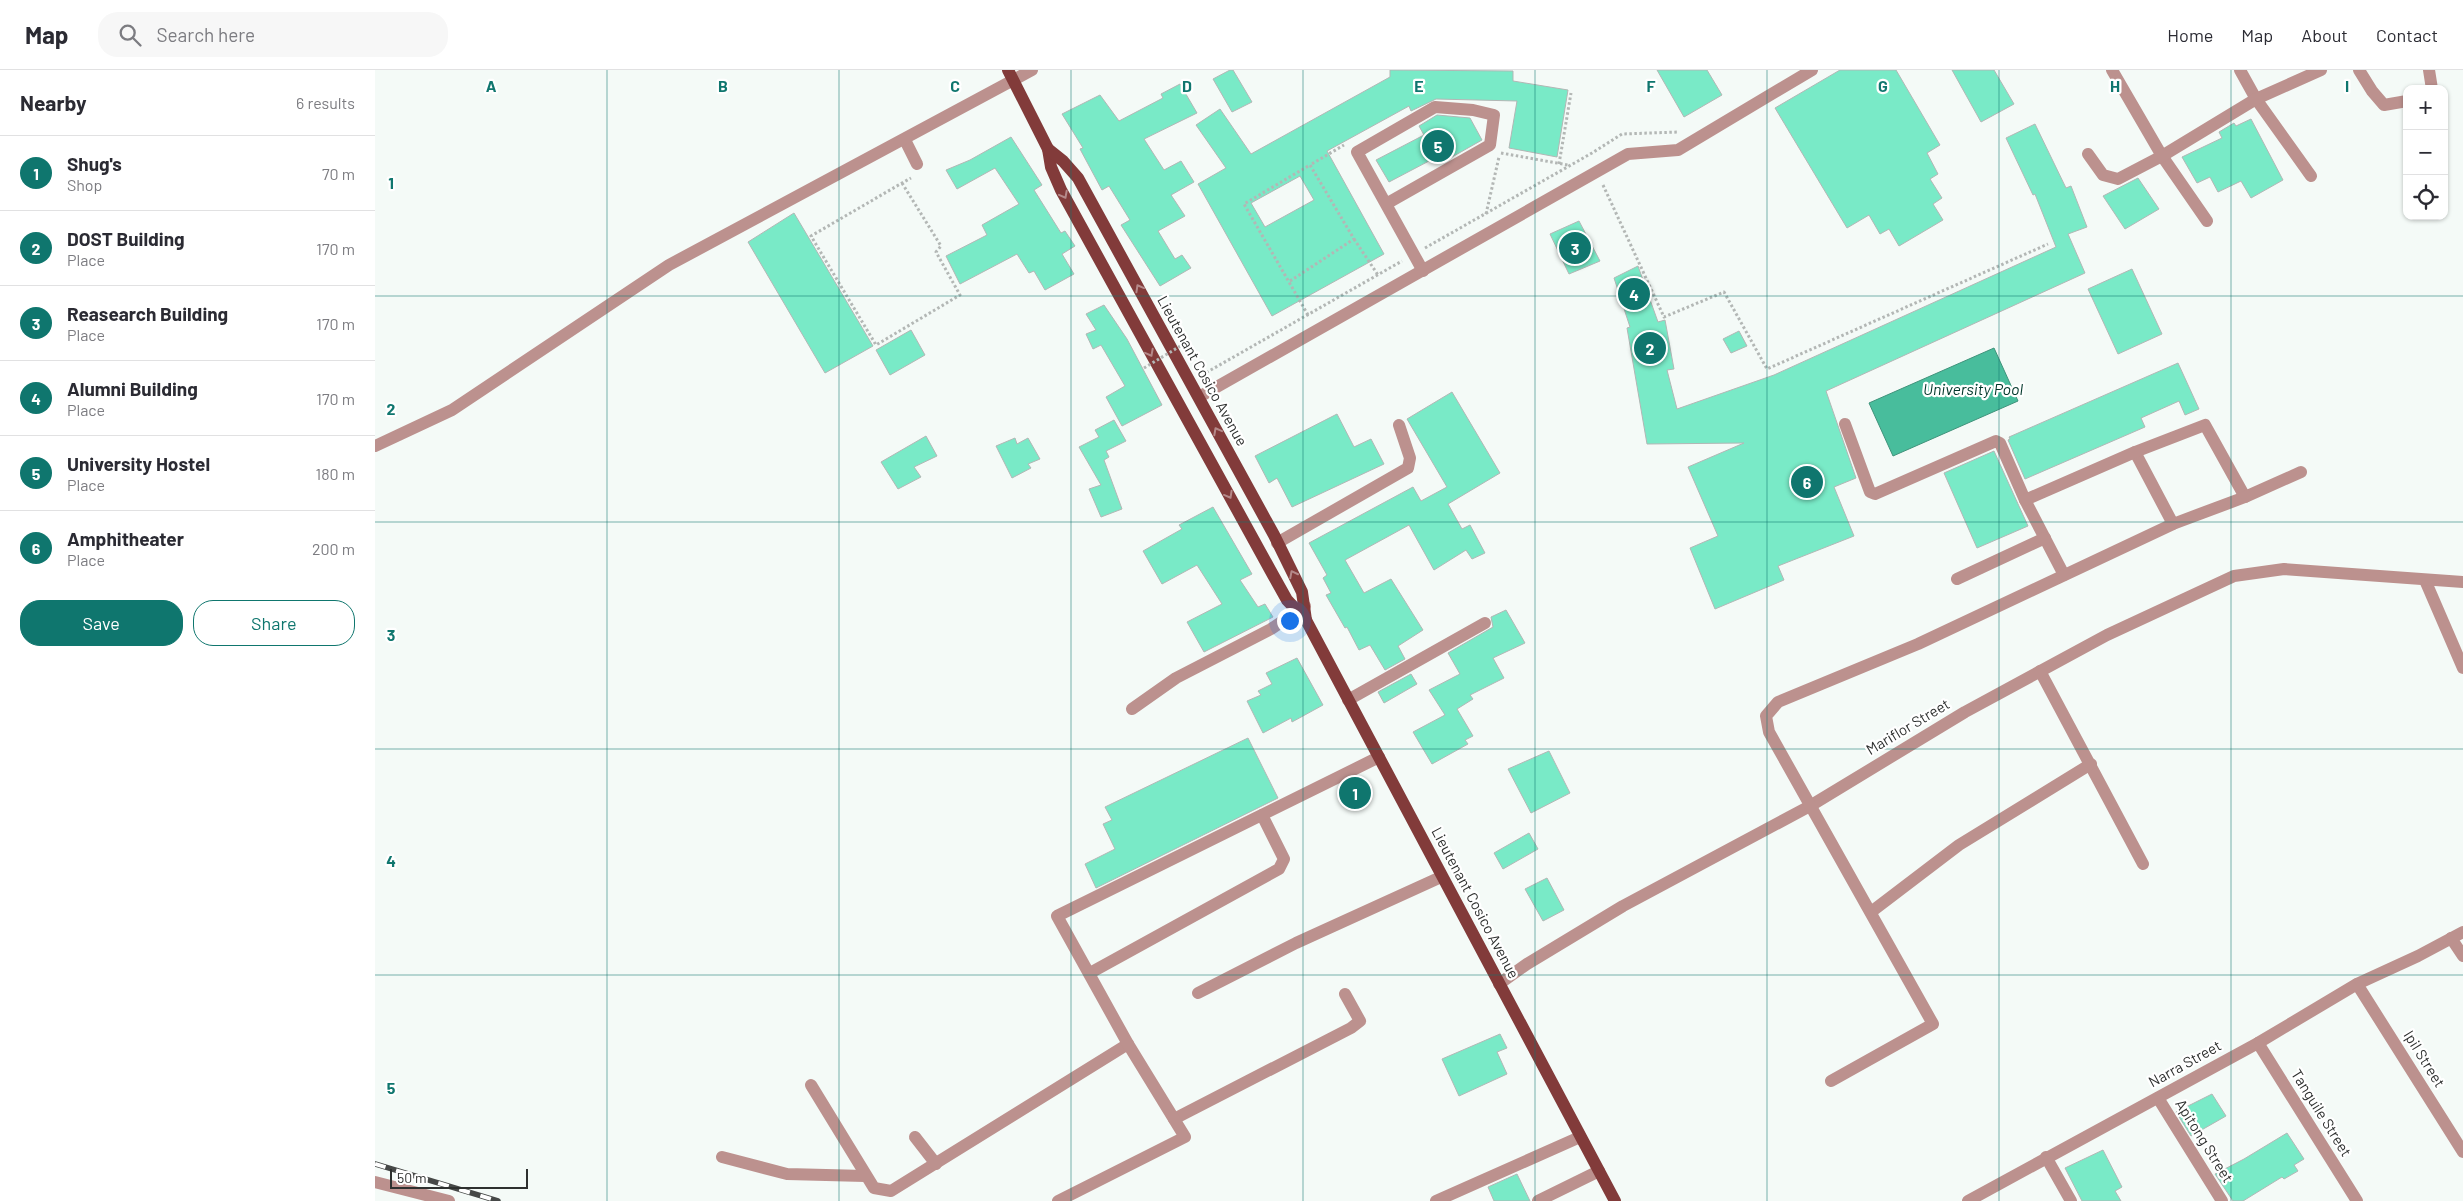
<!DOCTYPE html>
<html lang="en">
<head>
<meta charset="utf-8">
<style>
	body { margin:0; font-family:Barlow,sans-serif; background:#f7f7f7; color:#2b2b33 }
	.controls { position:absolute; right:15px; top:15px; display:grid; overflow:hidden; border-radius:10px; box-shadow:0 1px 4px #0004 }
	.controls button { width:45px; height:45px; display:grid; place-items:center; padding:0; border:0; border-bottom:1px solid #e1e1e2; background:#fff; color:#2b2b33; font:25px sans-serif }
	.scale { position:absolute; left:15px; bottom:12px; width:138px; box-sizing:border-box; padding-left:5px; border:2px solid #2e302f; border-top:0; font-size:14px; line-height:18px; white-space:nowrap; color:#2e302f; -webkit-text-stroke:4px #fff; paint-order:stroke }
	.you { position:absolute; left:914px; top:550px; width:18px; height:18px; margin:-12px; border:4px solid #fff; border-radius:50%; background:#1a73e8; box-shadow:0 0 0 8px #1a73e833 }
	.badge { display:grid; place-items:center; width:32px; height:32px; border-radius:50%; background:#0f766e; color:#fff; font-size:16px; font-weight:700 }
	.pin { position:absolute; translate:-50% -50%; border:2px solid #fff; box-shadow:0 1px 5px #0006 }
	.list { margin:0; padding:0; list-style:none }
	h2 { display:flex; justify-content:space-between; align-items:center; height:65px; margin:0; padding:0 20px; font-size:21px }
	h2 small { font-size:16px; font-weight:400; color:#7c7c81 }
	.list li { display:grid; grid-template-columns:32px 1fr auto; gap:15px; align-items:center; box-sizing:border-box; height:75px; padding:0 20px; border-top:1px solid #e1e1e2 }
	.list b { display:block; font-size:19px; white-space:nowrap }
	.list p { margin:0; font-size:16px; white-space:nowrap; color:#7c7c81 }
	.list em { font-size:16px; font-style:normal; color:#7c7c81 }
	.actions { display:flex; gap:10px; padding:15px 20px }
	.actions a { flex:1; padding:11px 0; border:1px solid #0f766e; border-radius:20px; text-align:center; font-size:18px; color:#0f766e }
	.actions .main { background:#0f766e; color:#fff }
	.icon { flex:none; width:28px; height:28px; fill:none; stroke:currentColor; stroke-width:2; stroke-linecap:round; stroke-linejoin:round }
	.map { position:relative; flex:none; width:2088px; height:1131px; overflow:hidden }
	header { display:flex; align-items:center; gap:30px; box-sizing:border-box; height:70px; padding:0 25px; background:#fff; border-bottom:1px solid #e1e1e2 }
	header strong { font-size:24px }
	nav { display:flex; gap:28px; margin-inline-start:auto; font-size:18px }
	.search { width:350px; height:45px; background:#f7f7f7; display:flex; align-items:center; gap:12px; box-sizing:border-box; padding:0 18px; border-radius:20px; color:#7c7c81; font-size:19px }
	main { display:flex }
	aside { flex:1; background:#fff }
	.map>svg:first-child { display:block }
	.water { fill:#48bd9c; stroke:#40937b }
	.building { fill:#79eac7; stroke:#b2b7b5; fill-rule:evenodd }
	.lines { fill:none; stroke-linecap:round; stroke-linejoin:round }
	.path { stroke:#b3b7b5; stroke-width:3; stroke-dasharray:2.5 2.5; stroke-linecap:butt }
	.minor { stroke:#bc918e; stroke-width:12 }
	.major { stroke:#823b3a; stroke-width:12 }
	.rail-casing { stroke:#464847; stroke-width:5.5 }
	.rail { stroke:#fff; stroke-width:4; stroke-dasharray:11; stroke-linecap:butt }
	.path-bridge { stroke:#b3b7b5; stroke-width:3; stroke-dasharray:2.5 2.5; stroke-linecap:butt }
	.oneway { stroke:#b48989 }
	.grid { fill:none; stroke:#0f766e; stroke-width:1; stroke-opacity:0.55 }
	.labels { text-anchor:middle; stroke-width:4.5; stroke-linejoin:round; paint-order:stroke }
	.street-label { font-size:15px; fill:#2e302f; stroke:#fff }
	.water-label { font-size:16px; font-style:italic; fill:#01372a; stroke:#fff }
	.grid-label { font-size:16px; text-anchor:middle; font-weight:bold; fill:#0f766e; stroke:#fff; stroke-width:4.5; stroke-linejoin:round; paint-order:stroke }
</style>
</head>
<body>
<header>
<strong>Map</strong>
<div class="search"><svg class="icon" aria-label="search" viewBox="0 0 24 24"><circle cx="10" cy="10" r="6"/><path d="M15 15l6 6"/></svg>Search here</div>
<nav><a>Home</a><a>Map</a><a>About</a><a>Contact</a></nav>
</header>
<main>
<aside>
<h2>Nearby<small>6 results</small></h2>
<ul class="list">
<li><span class="badge">1</span><div><b>Shug's</b><p>Shop</p></div><em>70 m</em></li>
<li><span class="badge">2</span><div><b>DOST Building</b><p>Place</p></div><em>170 m</em></li>
<li><span class="badge">3</span><div><b>Reasearch Building</b><p>Place</p></div><em>170 m</em></li>
<li><span class="badge">4</span><div><b>Alumni Building</b><p>Place</p></div><em>170 m</em></li>
<li><span class="badge">5</span><div><b>University Hostel</b><p>Place</p></div><em>180 m</em></li>
<li><span class="badge">6</span><div><b>Amphitheater</b><p>Place</p></div><em>200 m</em></li>
</ul>
<div class="actions"><a class="main">Save</a><a>Share</a></div>
</aside>
<div class="map">
<svg width="2088" height="1131" viewBox="0 0 2088 1131">
	<rect width="100%" height="100%" fill="#f4faf7"/>
	<polygon class="water" points="1619,278 1643,331 1518,386 1494,333"/>
	<g class="building">
		<polygon points="855,0 858,0 877,32 857,42 838,9"/>
		<path d="M1015 0 1138 1V11L1193 20 1182 87 1134 78 1142 31 1061 29 1036 41 1034 36 952 81 1009 184 897 246 823 114 851 98 821 55 845 39 876 84 1015 7ZM925 106 939 130 890 157 876 133Z"/>
		<polygon points="1282,0 1332,0 1347,25 1309,47"/>
		<polygon points="1465,0 1521,0 1565,75 1552,83 1563,104 1555,109 1567,128 1558,134 1568,150 1524,176 1514,159 1505,164 1494,145 1472,158 1400,38"/>
		<polygon points="1577,0 1619,0 1639,34 1606,52"/>
		<polygon points="805,14 822,43 769,69 789,100 806,91 819,112 796,125 810,146 783,161 800,189 807,185 816,198 785,216 746,155 755,150 734,116 727,120 705,79 708,78 687,44 725,25 744,51 788,28 786,24"/>
		<polygon points="1062,45 1095,48 1107,70 1077,87 1073,81 1014,112 1001,90 1049,65 1044,56"/>
		<polygon points="1876,49 1908,110 1876,128 1866,111 1843,122 1835,107 1822,113 1807,87 1847,68 1844,62 1859,53 1861,56"/>
		<polygon points="1660,54 1691,118 1696,116 1712,157 1693,164 1710,203 1451,321 1481,408 1459,417 1479,466 1403,496 1409,510 1340,539 1315,478 1343,466 1313,397 1369,373 1272,374 1252,258 1255,257 1239,208 1263,196 1283,252 1290,250 1299,299 1292,300 1302,339 1399,305 1681,177 1660,124 1658,125 1631,68"/>
		<polygon points="636,67 667,115 659,120 686,163 690,161 700,176 687,184 699,204 670,220 659,201 654,203 642,184 585,214 571,186 612,165 607,155 644,134 620,98 582,119 571,100 595,90"/>
		<polygon points="1763,108 1784,139 1750,159 1728,126"/>
		<polygon points="419,143 498,276 450,303 373,172"/>
		<polygon points="1204,151 1225,191 1194,204 1175,164"/>
		<polygon points="1757,199 1787,264 1743,284 1713,219"/>
		<polygon points="729,235 752,269 787,335 747,356 731,327 750,316 726,275 718,279 711,264 721,260 711,244"/>
		<polygon points="536,260 550,285 515,305 501,280"/>
		<polygon points="1364,261 1372,276 1356,283 1348,269"/>
		<polygon points="1803,293 1824,339 1810,345 1804,331 1766,348 1770,357 1650,409 1633,370 1635,369 1634,367"/>
		<polygon points="1077,322 1125,403 1073,434 1087,459 1095,455 1110,483 1097,489 1091,480 1059,500 1034,455 970,490 989,523 1016,509 1048,560 1023,576 1030,589 1010,600 995,575 984,580 972,557 970,558 951,525 956,523 948,508 952,505 934,473 1038,417 1046,431 1072,417 1032,349"/>
		<polygon points="962,344 979,377 996,369 1009,394 917,437 902,408 894,413 880,386"/>
		<polygon points="739,350 751,371 731,381 734,387 729,390 747,439 726,447 714,419 726,415 704,377 724,367 720,360"/>
		<polygon points="551,366 562,386 539,397 546,407 523,419 506,392"/>
		<polygon points="640,368 642,374 653,368 665,389 653,394 656,398 637,408 621,376"/>
		<polygon points="1619,381 1653,456 1602,478 1569,403"/>
		<polygon points="838,437 877,504 865,510 883,537 890,534 898,547 829,582 812,552 847,534 822,495 787,514 768,481 807,459 804,455"/>
		<polygon points="1131,540 1150,573 1118,588 1129,608 1095,625 1098,629 1082,639 1098,666 1090,670 1093,674 1057,694 1038,662 1070,645 1054,620 1085,604 1073,583 1118,557 1116,547"/>
		<polygon points="922,588 948,635 917,652 916,648 888,663 872,631 886,625 883,621 897,614 891,603"/>
		<polygon points="1036,604 1042,614 1009,633 1003,622"/>
		<polygon points="873,668 903,728 721,818 710,794 740,779 728,754 737,750 730,737"/>
		<polygon points="1174,681 1195,723 1156,743 1133,699"/>
		<polygon points="1154,763 1163,779 1128,799 1119,783"/>
		<polygon points="1172,808 1189,840 1168,851 1150,819"/>
		<polygon points="1125,964 1132,978 1122,982 1132,1004 1084,1026 1067,989"/>
		<polygon points="1837,1024 1851,1046 1816,1066 1801,1042"/>
		<polygon points="1912,1063 1929,1089 1919,1095 1923,1101 1909,1109 1907,1107 1868,1131 1858,1131 1840,1104 1869,1089"/>
		<polygon points="1728,1080 1747,1117 1740,1121 1746,1131 1707,1131 1690,1098"/>
		<polygon points="1142,1104 1155,1131 1119,1131 1113,1117"/>
	</g>
	<g class="lines">
		<g class="path">
			<polyline points="1126,83 1193,95"/>
			<polyline points="1184,94 1196,23"/>
			<polyline points="527,113 566,176 561,182 585,225 501,275 436,166 527,113 536,108"/>
			<polyline points="1228,115 1289,247 1349,222 1392,299 1673,174"/>
			<polyline points="1111,144 1124,87"/>
			<polyline points="979,169 1003,205"/>
			<polyline points="1050,178 1217,83 1247,64 1303,62"/>
			<polyline points="915,211 979,169 935,95 969,75"/>
			<polyline points="933,245 869,134 935,95"/>
			<polyline points="827,305 1027,191"/>
		</g>
		<g class="minor">
			<polyline points="1737,0 1787,86 1832,151"/>
			<polyline points="1865,0 1881,29 1936,106"/>
			<polyline points="1984,0 1997,21 2009,35 2032,31"/>
			<polyline points="2054,0 2057,19"/>
			<polyline points="530,70 542,94"/>
			<polyline points="1713,84 1728,105 1743,109 1787,86 1881,29 1946,0"/>
			<polyline points="1011,134 1115,75 1119,45 1098,40 1060,37 982,82 1048,201"/>
			<polyline points="824,327 1253,84 1303,80 1437,0"/>
			<polyline points="1470,354 1495,422 1500,424 1621,371 1625,373 1650,430 1689,505"/>
			<polyline points="0,376 77,340 294,195 657,0"/>
			<polyline points="1760,382 1798,454"/>
			<polyline points="1650,430 1760,382 1830,355 1870,427"/>
			<polyline points="902,473 1033,398 1035,388 1024,355"/>
			<polyline points="1582,509 1670,468"/>
			<polyline points="2050,510 2088,598"/>
			<polyline points="1665,601 1768,794"/>
			<polyline points="973,630 1110,553"/>
			<polyline points="757,639 801,608 896,559 930,536"/>
			<polyline points="1496,842 1584,775 1716,694"/>
			<polyline points="2076,868 2088,886"/>
			<polyline points="715,903 904,799 909,789 887,745"/>
			<polyline points="1124,914 1152,894 1248,836 1435,736 1590,642 1732,565 1859,506 1909,499 2088,512"/>
			<polyline points="1982,914 2088,1082"/>
			<polyline points="823,923 921,873 1066,807"/>
			<polyline points="1883,973 1982,1131"/>
			<polyline points="1456,1011 1558,954 1394,662 1391,646 1403,632 1543,574 1798,454 1870,427 1926,402"/>
			<polyline points="436,1015 499,1118 516,1121 753,974"/>
			<polyline points="1783,1028 1847,1131"/>
			<polyline points="799,1049 976,958 985,951 970,924"/>
			<polyline points="540,1067 561,1094"/>
			<polyline points="347,1087 412,1104 490,1106"/>
			<polyline points="1671,1087 1696,1131"/>
			<polyline points="0,1112 74,1131"/>
			<polyline points="683,1131 810,1067 753,974 682,846 1004,687"/>
			<polyline points="1061,1131 1205,1067"/>
			<polyline points="1163,1131 1224,1101"/>
			<polyline points="1593,1131 1883,973 1982,914 2043,886 2088,862"/>
		</g>
		<g class="major">
			<polyline points="633,0 673,79 676,97 686,120 898,505 912,530 931,550 1240,1131"/>
			<polyline points="673,79 688,91 703,108 899,465 927,522 931,550"/>
		</g>
		<defs>
			<polyline id="rail" points="0,1094 123,1131"/>
		</defs>
		<use href="#rail" class="rail-casing"/>
		<use href="#rail" class="rail"/>
		<polyline class="path-bridge" points="769,298 807,275"/>
	</g>
	<defs><path id="oneway-chevron" d="M-2-3.5L2.5 0L-2 3.5" fill="none" stroke-width="1.6" stroke-linecap="round" stroke-linejoin="round" transform="scale(1.25)"/></defs>
	<g class="oneway">
		<use href="#oneway-chevron" transform="translate(689 125) rotate(62)"/>
		<use href="#oneway-chevron" transform="translate(764 218) rotate(-119)"/>
		<use href="#oneway-chevron" transform="translate(775 283) rotate(62)"/>
		<use href="#oneway-chevron" transform="translate(842 361) rotate(-118)"/>
		<use href="#oneway-chevron" transform="translate(854 425) rotate(61)"/>
		<use href="#oneway-chevron" transform="translate(918 504) rotate(-117)"/>
	</g>
	<path class="grid" d="M232 0V1131M464 0V1131M696 0V1131M928 0V1131M1160 0V1131M1392 0V1131M1624 0V1131M1856 0V1131M0 226H2088M0 452H2088M0 679H2088M0 905H2088"/>
	<g class="labels">
		<g class="street-label">
			<text transform="translate(827 301) rotate(61)" y="5">Lieutenant Cosico Avenue</text>
			<text transform="translate(1533 657) rotate(-31)" y="5">Mariflor Street</text>
			<text transform="translate(1100 833) rotate(62)" y="5">Lieutenant Cosico Avenue</text>
			<text transform="translate(2049 989) rotate(58)" y="5">Ipil Street</text>
			<text transform="translate(1810 994) rotate(-29)" y="5">Narra Street</text>
			<text transform="translate(1946 1043) rotate(58)" y="5">Tanguile Street</text>
			<text transform="translate(1829 1071) rotate(58)" y="5">Apitong Street</text>
		</g>
		<g class="water-label">
			<text x="1598" y="325">University Pool</text>
		</g>
	</g>
	<g class="grid-label">
		<text x="116" y="22">A</text>
		<text x="348" y="22">B</text>
		<text x="580" y="22">C</text>
		<text x="812" y="22">D</text>
		<text x="1044" y="22">E</text>
		<text x="1276" y="22">F</text>
		<text x="1508" y="22">G</text>
		<text x="1740" y="22">H</text>
		<text x="1972" y="22">I</text>
		<text x="16" y="119">1</text>
		<text x="16" y="345">2</text>
		<text x="16" y="571">3</text>
		<text x="16" y="797">4</text>
		<text x="16" y="1024">5</text>
	</g>
</svg>
<div class="controls">
<button>+</button>
<button>−</button>
<button><svg class="icon" aria-label="locate" viewBox="0 0 24 24"><circle cx="12" cy="12" r="6"/><path d="M12 2v4M12 18v4M2 12h4M18 12h4"/></svg></button>
</div>
<div class="scale">50 m</div>
<div class="you"></div>
<div class="pin badge" style="left:980px;top:723px">1</div>
<div class="pin badge" style="left:1275px;top:278px">2</div>
<div class="pin badge" style="left:1200px;top:178px">3</div>
<div class="pin badge" style="left:1259px;top:224px">4</div>
<div class="pin badge" style="left:1063px;top:76px">5</div>
<div class="pin badge" style="left:1432px;top:412px">6</div>
</div>
</main>
</body>
</html>
